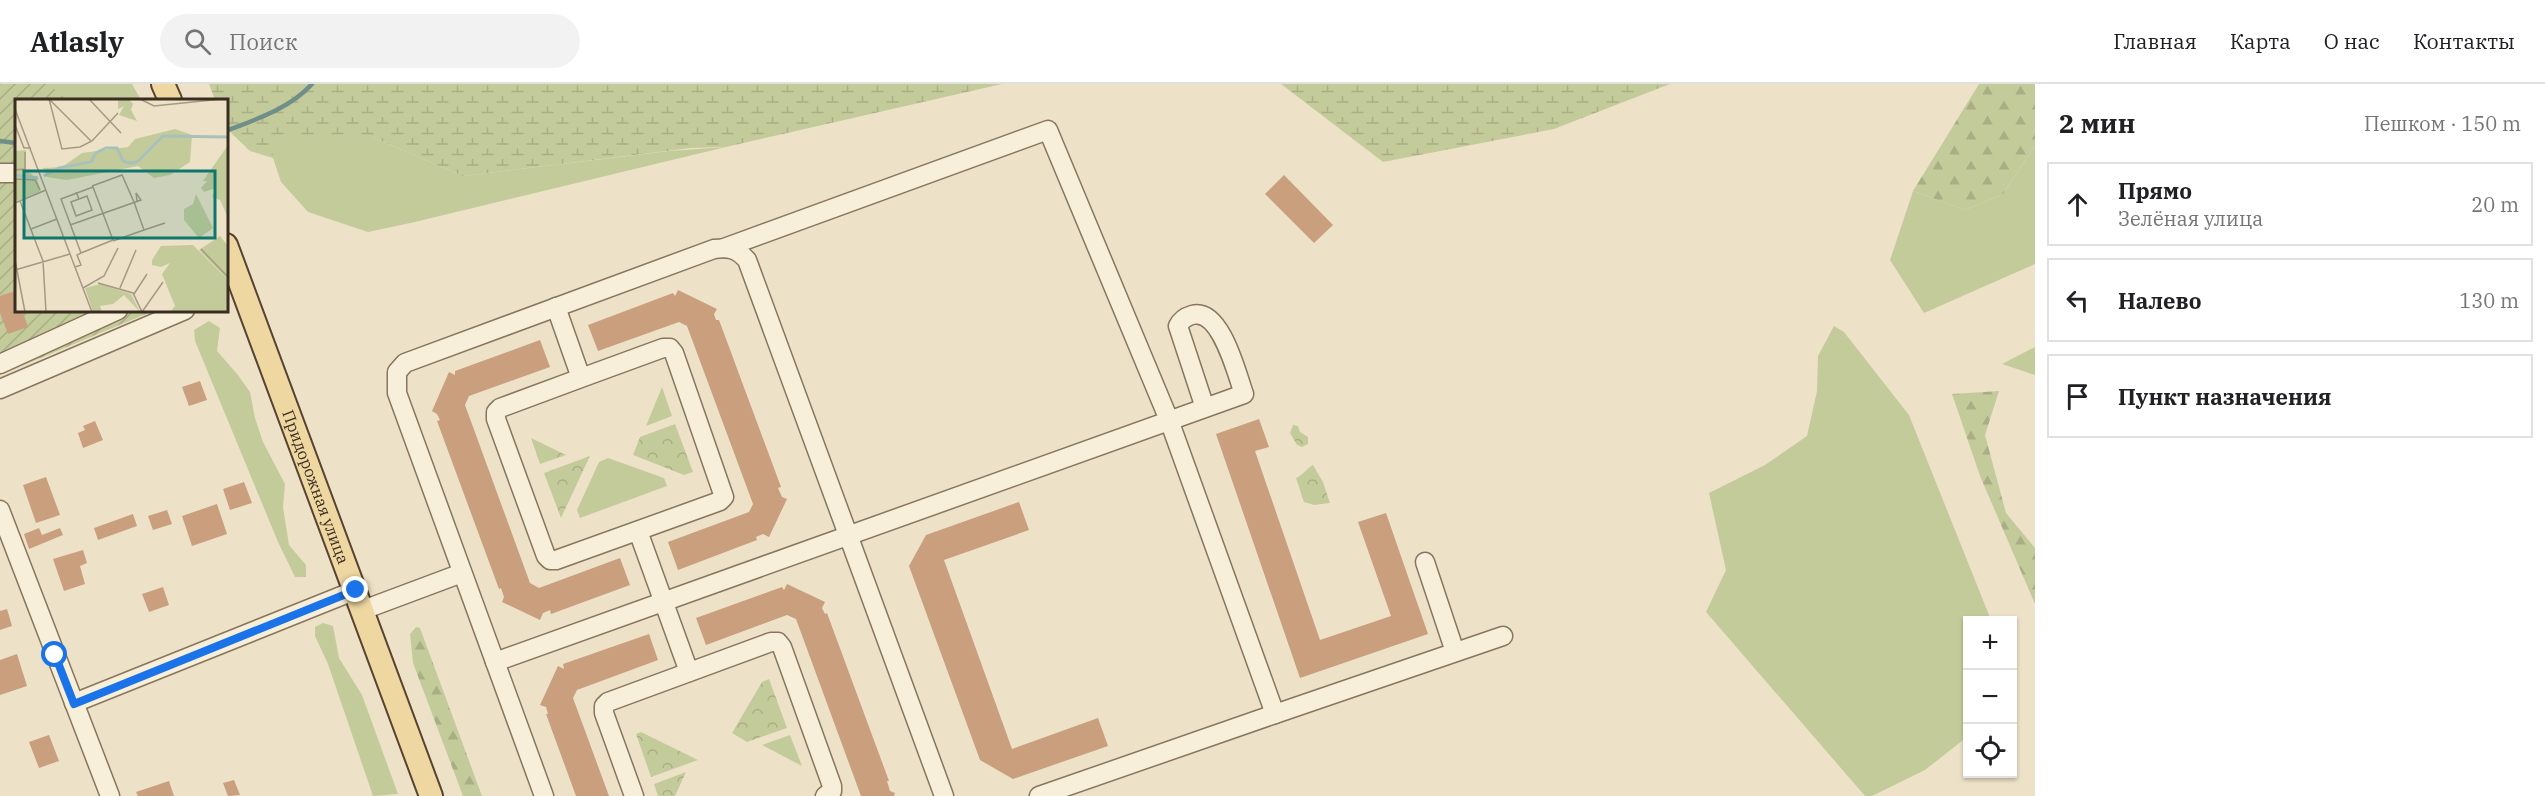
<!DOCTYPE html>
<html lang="ru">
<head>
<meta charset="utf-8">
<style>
	body { margin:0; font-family:"IBM Plex Serif",serif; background:#f2f2f2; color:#202124 }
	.controls { position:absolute; right:18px; bottom:18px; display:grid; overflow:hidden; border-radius:0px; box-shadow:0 2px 4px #0004 }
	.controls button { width:54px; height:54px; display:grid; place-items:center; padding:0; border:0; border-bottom:2px solid #e0e0e0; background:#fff; color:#202124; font:30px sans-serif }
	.stop { position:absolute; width:18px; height:18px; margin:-14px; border:4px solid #1a73e8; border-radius:50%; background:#fff }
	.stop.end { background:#1a73e8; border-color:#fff; box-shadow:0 2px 6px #0008 }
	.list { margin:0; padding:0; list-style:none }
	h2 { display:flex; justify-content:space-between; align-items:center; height:78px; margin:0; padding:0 24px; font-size:26px }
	h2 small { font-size:20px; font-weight:400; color:#757577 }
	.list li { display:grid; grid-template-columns:39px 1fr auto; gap:18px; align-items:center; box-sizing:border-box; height:84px; margin:0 12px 12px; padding:0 12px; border:2px solid #e0e0e0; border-radius:0px }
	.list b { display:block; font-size:22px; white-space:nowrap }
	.list p { margin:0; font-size:20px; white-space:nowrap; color:#757577 }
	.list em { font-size:20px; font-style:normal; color:#757577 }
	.icon { flex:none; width:33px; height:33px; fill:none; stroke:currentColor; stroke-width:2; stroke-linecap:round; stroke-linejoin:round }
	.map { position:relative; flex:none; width:2035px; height:712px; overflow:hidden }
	header { display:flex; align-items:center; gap:36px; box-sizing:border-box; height:84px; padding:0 30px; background:#fff; border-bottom:2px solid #e0e0e0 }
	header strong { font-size:28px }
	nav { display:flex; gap:33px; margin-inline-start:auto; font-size:21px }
	.search { width:420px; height:54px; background:#f2f2f2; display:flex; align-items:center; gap:15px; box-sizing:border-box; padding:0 21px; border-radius:33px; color:#757577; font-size:22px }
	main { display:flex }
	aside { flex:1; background:#fff }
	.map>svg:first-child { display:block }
	.grass { fill:#c4cb9b }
	.forest { fill:url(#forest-firs) }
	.wetland { fill:url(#wetland-marsh) }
	.park { fill:url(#park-crowns) }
	.garden { fill:url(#garden-furrows) }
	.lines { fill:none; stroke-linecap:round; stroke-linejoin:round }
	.stream { stroke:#6f8f88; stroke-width:4.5 }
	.building { fill:#c99f7e }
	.minor-casing { stroke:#88755d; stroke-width:21 }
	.major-casing { stroke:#564331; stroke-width:26 }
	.minor { stroke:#f8efda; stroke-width:18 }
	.major { stroke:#eed7a1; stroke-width:22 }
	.route { stroke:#1a73e8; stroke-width:8 }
	.labels { text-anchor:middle; stroke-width:6; stroke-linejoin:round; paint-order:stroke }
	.street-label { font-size:16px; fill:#392c20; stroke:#f4ecd6 }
	.inset-river { fill:none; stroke:#a8c1ba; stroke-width:3 }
	.inset-road { fill:none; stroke:#a59984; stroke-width:1.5 }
	.view { fill:#0f766e; fill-opacity:0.15; stroke:#0f766e; stroke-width:3 }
	.inset-edge { fill:none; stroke:#392c20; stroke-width:3 }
</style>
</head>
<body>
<header>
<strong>Atlasly</strong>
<div class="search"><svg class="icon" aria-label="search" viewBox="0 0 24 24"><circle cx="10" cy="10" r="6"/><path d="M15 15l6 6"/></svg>Поиск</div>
<nav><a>Главная</a><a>Карта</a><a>О нас</a><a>Контакты</a></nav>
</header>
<main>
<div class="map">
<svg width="2035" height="712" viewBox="0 0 2035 712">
	<defs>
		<pattern id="forest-firs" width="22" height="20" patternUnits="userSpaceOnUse" patternTransform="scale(1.5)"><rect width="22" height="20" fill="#c4cb9b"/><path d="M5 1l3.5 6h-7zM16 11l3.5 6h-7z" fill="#a9ae85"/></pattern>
		<pattern id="wetland-marsh" width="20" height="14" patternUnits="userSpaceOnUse" patternTransform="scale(1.5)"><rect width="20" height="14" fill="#c4cb9b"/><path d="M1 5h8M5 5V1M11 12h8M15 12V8" fill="none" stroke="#a9ae85"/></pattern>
		<pattern id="park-crowns" width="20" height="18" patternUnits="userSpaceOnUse" patternTransform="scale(1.5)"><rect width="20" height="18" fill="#c4cb9b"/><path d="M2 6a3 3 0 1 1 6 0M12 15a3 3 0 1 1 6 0" fill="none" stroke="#a9ae85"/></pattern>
		<pattern id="garden-furrows" width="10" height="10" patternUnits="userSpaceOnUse" patternTransform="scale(1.5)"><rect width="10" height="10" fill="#c4cb9b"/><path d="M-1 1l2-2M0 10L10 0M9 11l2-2" fill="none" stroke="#a9ae85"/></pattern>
	</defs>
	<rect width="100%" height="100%" fill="#ede2c7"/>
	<g class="grass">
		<polygon points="0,0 132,0 141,16 16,16"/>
		<polygon points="273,53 372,53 463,92 669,67 726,63 415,138 368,148 308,128 281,98 273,74"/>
		<polygon points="2035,62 2035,180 1924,229 1890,176 1913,107 1965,126 2003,110"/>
		<polygon points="209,237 220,244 217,267 238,291 250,308 255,334 263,358 285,400 283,423 289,461 306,481 306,493 295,493 278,458 195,257 194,246"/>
		<polygon points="1834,242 1844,248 1909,331 1991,536 1968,536 1967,653 1925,686 1872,712 1865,712 1706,528 1726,486 1709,409 1765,381 1807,352 1817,307 1818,272"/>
		<polygon points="2035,263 2035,291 2002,280"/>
		<polygon points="662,303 672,332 646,342"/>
		<polygon points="608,374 664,394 667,402 580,434 577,426 599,378"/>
		<polygon points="323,539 333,542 339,574 362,611 398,710 373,712 328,580 315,552 315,543"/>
		<polygon points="790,651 802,682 762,661"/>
	</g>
	<g class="forest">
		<polygon points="1979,0 2035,0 2035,62 2003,110 1965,126 1913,107"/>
		<polygon points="1999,307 1985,351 2006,429 2035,464 2035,520 1980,392 1952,310"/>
		<polygon points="416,543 420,544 482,712 463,712 413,579 410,550"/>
	</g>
	<g class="wetland">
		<polygon points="209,0 1002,0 726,63 691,64 463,92 372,53 274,53 273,74 250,67 228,46 226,16 215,16"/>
		<polygon points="1281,0 1670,0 1554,45 1383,78"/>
	</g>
	<g class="park">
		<polygon points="675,340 693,388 684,391 633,371 640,353"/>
		<polygon points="1293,341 1298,342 1300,348 1308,353 1308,360 1302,363 1297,361 1290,349"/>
		<polygon points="531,354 566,371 540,380"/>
		<polygon points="590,372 561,434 544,389"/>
		<path d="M1313 381 1323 398 1330 419 1314 421 1304 418 1296 394C1303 391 1306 385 1313 381Z"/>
		<polygon points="769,595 787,644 747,658 732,649 762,598"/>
		<polygon points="641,648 698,676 651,693 636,650"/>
		<polygon points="686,688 675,712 658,712 654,700"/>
	</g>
	<polygon class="garden" points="0,0 49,0 67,16 16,16 16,226 153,227 0,291"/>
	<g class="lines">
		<g class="stream">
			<path d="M226 47C257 35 289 25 312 0"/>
			<polyline points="0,57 16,59"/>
		</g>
	</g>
	<g class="building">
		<polygon points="1284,91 1333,141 1314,159 1265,110"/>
		<polygon points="678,206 717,225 714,230 716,236 719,236 781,403 778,404 782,413 787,415 769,453 763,450 756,453 757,456 678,486 668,458 749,428 753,420 687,242 679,238 598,267 588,241 673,209 675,212"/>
		<polygon points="15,207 16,226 22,226 28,243 8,250 0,229 0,212"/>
		<polygon points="540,256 550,283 469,312 465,321 530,499 539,504 620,474 630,501 551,530 550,526 543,529 540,536 502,518 504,513 501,504 499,505 437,337 440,336 437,330 432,327 449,288 455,291 455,287"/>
		<polygon points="200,297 207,316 189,322 182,303"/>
		<polygon points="1259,335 1269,363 1255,367 1320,556 1391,532 1358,438 1386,429 1428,550 1300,594 1216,350"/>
		<polygon points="95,337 103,356 83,364 78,349 85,346 83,342"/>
		<polygon points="46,393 60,431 36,439 23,401"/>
		<polygon points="244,398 252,419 230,426 223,405"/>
		<polygon points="1019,418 1029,446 944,476 1012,665 1098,634 1108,662 1013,695 980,676 909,482 926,451"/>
		<polygon points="217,420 227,450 192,462 182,432"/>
		<polygon points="167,426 172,440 153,446 148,432"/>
		<polygon points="133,430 137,442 98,456 94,444"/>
		<polygon points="39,444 42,451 60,444 63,451 29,465 24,450"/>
		<polygon points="83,466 87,479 80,482 85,500 64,507 53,475"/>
		<polygon points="787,500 825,518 822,524 825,530 827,529 889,697 887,697 890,707 895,709 894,712 861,712 796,535 787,531 706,561 696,534 782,503 784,506"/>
		<polygon points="163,503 169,521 149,528 142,510"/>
		<polygon points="7,525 12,542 0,546 0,527"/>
		<polygon points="649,550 658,576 577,606 573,614 609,712 576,712 546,630 548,630 546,623 540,621 558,582 564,585 563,580"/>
		<polygon points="17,570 27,602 0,611 0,576"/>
		<polygon points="49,651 59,677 39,684 29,658"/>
		<polygon points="234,696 240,711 228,712 223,699"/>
		<polygon points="169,697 174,712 138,712 136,708"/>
	</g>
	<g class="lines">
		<defs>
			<g id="minor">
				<polyline points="0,89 16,89"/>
				<polyline points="724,164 1048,46 1169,336 1275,630 1039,712"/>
				<polyline points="556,223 581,294 663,264 670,264 674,269 724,413 720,417 556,476 550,476 546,472 496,335 496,328 500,324 581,294"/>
				<polyline points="0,280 118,226"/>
				<polyline points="0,305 185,226"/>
				<polyline points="0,426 110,712"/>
				<polyline points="638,447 689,588"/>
				<polyline points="1425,478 1455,568"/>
				<polyline points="363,526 462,489"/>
				<path d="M495 578 1244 310C1237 291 1221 223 1192 231 1185 233 1181 236 1178 242L1205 324"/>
				<polyline points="74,619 356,506"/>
				<polyline points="1275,630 1503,552"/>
				<path d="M544 712 397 309V288L405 279 714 165C730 163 737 165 747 176L944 712"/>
				<polyline points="634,712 604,629 604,622 608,618 771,558 778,558 782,563 832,702 832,707 825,712"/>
			</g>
			<g id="major">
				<polyline points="163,0 170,16"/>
				<path id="s1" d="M226 161 431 712"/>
			</g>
		</defs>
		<use href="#minor" class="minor-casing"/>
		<use href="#major" class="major-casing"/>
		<use href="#minor" class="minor"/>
		<use href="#major" class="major"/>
	</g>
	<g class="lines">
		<polyline class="route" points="55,571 74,620 356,506"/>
	</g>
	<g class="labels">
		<g class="street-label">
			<text dy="6" stroke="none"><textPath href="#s1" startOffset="258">Придорожная улица</textPath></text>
		</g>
	</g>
	<g transform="translate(15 15)">
		<rect width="213" height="213" fill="#ede2c7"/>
		<path d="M213 59V119L205 101 197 98 201 89 189 93 186 89ZM181 95 198 129 184 139 169 121V110L178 105Z" fill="#c4cb9b"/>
		<path d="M103 0H114L118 5 116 11 122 22 104 16 109 7 103 10ZM213 46V59L197 82H188ZM178 146 213 181V213H155L160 207 147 175 155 164 146 168 137 166V161L146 147ZM85 185 116 195 125 213 109 196 98 205 85 207 87 213H78L70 189Z" fill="#c4cb9b"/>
		<path d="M160 30 177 36 175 63 155 76 139 79 123 67 52 81 32 78 28 69 47 68 67 54 113 48 120 40Z" fill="#c4cb9b"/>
		<path d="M11 51V70L22 80 26 92 0 103V52ZM205 137 213 147V181L184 151Z" fill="#c4cb9b"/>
		<path class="inset-river" d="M0 76 23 79M29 77 44 69 76 63 81 54 91 49H102L108 62 114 64 122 63 148 37 213 38"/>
		<path class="inset-road" d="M34 0 47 50 65 48 77 42 103 14M74 0 106 34M125 0 139 7 207 0M35 1 76 42M0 10 77 213M0 26 9 49H16M0 71 10 70V53M0 80 20 81 25 91M77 87 107 76 119 103 129 131 98 142M78 88 98 141 66 154 46 100ZM61 93 64 100 72 97 77 111 61 117 56 103 64 100M5 102 28 162 31 213M0 104 31 91M55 126 126 101 121 94 122 102M16 130 42 120M129 131 150 124M186 150 213 178M0 161 10 213M60 168 66 166 62 156 66 154M0 171 55 155M83 184 118 194 127 213 148 183M68 189 89 177 103 149M105 189 121 151M119 195 132 175"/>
		<path class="view" d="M9 72H200V139H9Z"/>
		<rect width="213" height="213" class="inset-edge"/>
	</g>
</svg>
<div class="controls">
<button>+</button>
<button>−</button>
<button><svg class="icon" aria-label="locate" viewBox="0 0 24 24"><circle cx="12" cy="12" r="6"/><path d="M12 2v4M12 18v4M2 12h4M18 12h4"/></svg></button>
</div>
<div class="stop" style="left:55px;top:571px"></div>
<div class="stop end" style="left:356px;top:506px"></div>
</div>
<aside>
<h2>2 мин<small>Пешком · 150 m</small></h2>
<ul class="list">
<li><svg class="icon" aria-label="ahead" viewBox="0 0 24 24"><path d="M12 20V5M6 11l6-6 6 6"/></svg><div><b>Прямо</b><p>Зелёная улица</p></div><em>20 m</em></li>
<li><svg class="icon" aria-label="left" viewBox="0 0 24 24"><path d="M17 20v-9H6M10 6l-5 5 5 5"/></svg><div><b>Налево</b></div><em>130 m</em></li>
<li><svg class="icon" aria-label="arrive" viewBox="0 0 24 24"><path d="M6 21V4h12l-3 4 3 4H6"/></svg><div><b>Пункт назначения</b></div></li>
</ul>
</aside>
</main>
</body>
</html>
